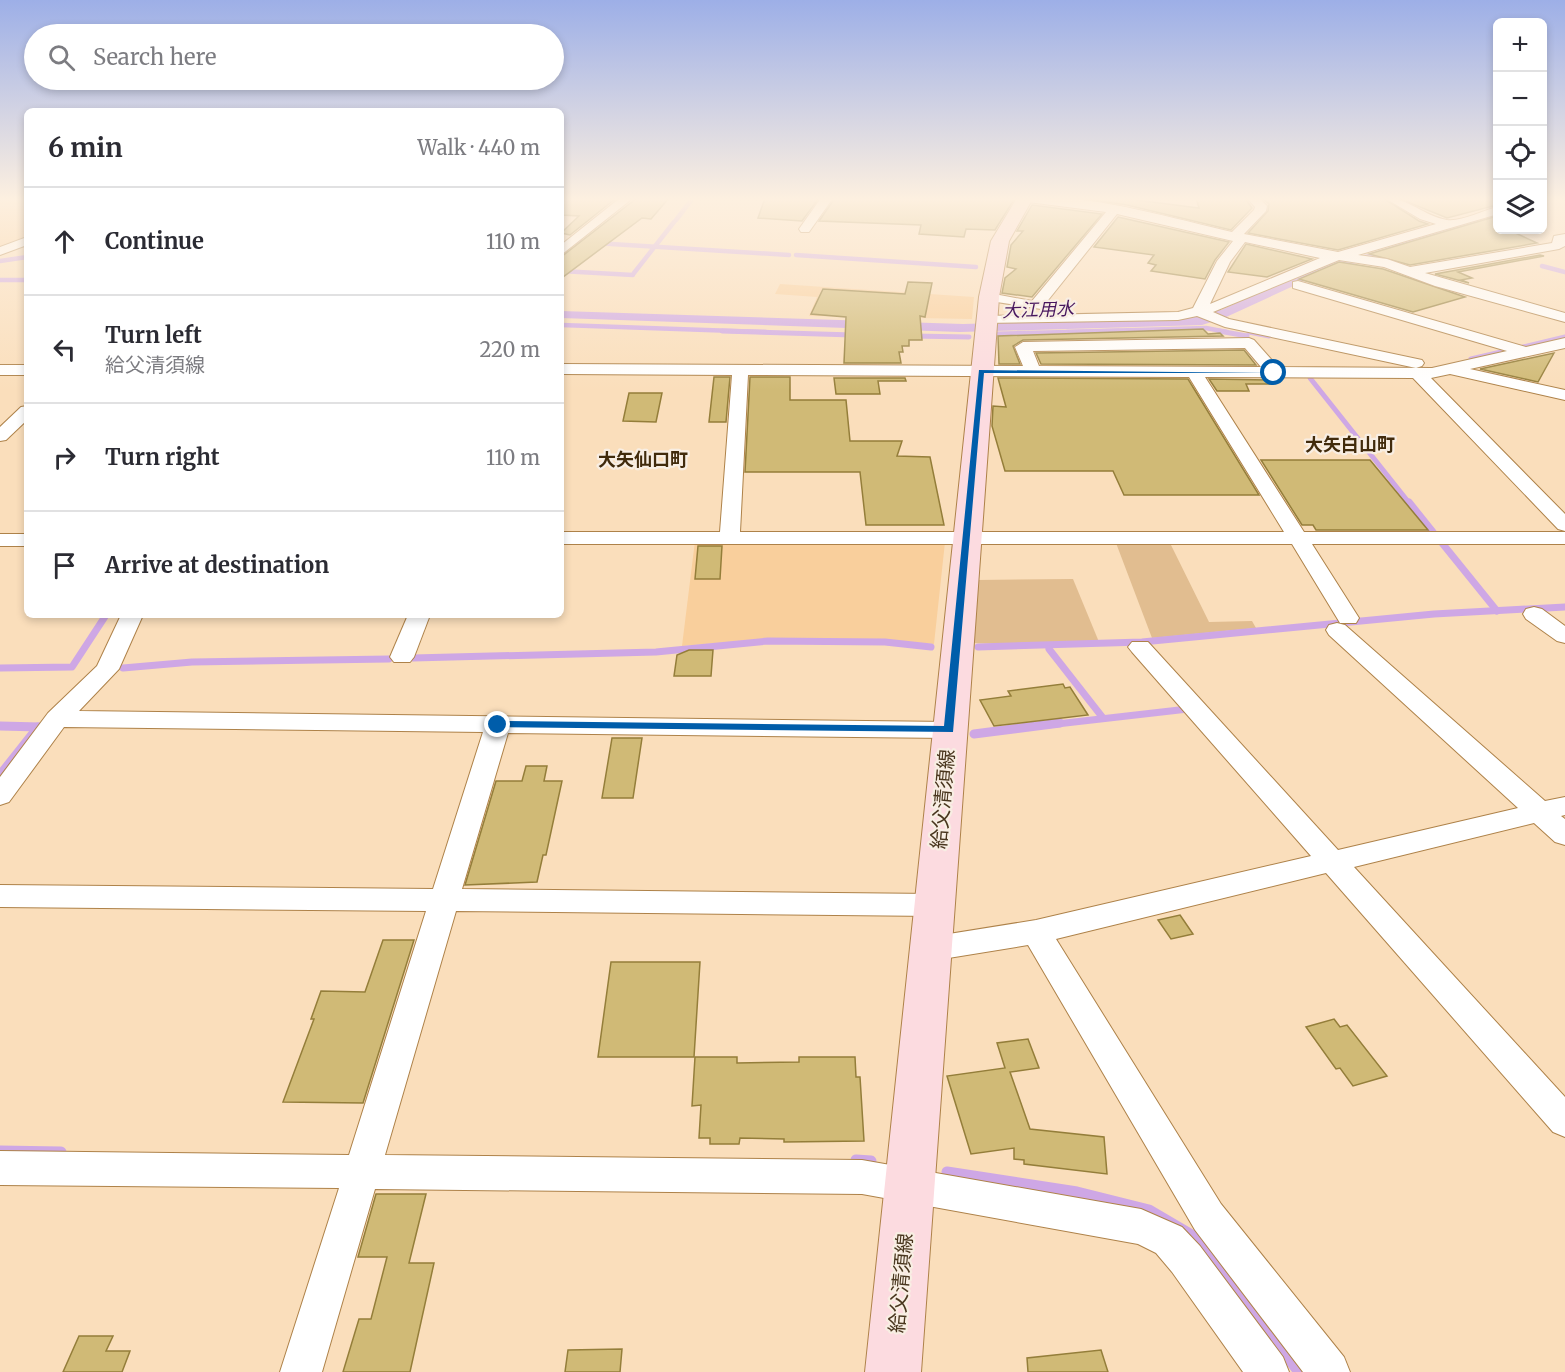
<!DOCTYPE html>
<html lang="en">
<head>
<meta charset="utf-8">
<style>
	body { margin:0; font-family:Merriweather,"Noto Sans JP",serif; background:#f7f7f7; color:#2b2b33 }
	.controls { position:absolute; right:18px; top:18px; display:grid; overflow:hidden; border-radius:9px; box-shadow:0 3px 9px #0003 }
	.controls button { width:54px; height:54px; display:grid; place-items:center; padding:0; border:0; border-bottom:2px solid #e1e1e2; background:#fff; color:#2b2b33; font:30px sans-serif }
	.stop { position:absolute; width:18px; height:18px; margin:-14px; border:4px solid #005daa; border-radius:50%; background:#fff }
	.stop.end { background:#005daa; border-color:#fff; box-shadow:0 2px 6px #0008 }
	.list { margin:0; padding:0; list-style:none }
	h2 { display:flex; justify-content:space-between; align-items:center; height:78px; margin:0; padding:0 24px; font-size:26px }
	h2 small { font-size:20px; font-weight:400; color:#7c7c81 }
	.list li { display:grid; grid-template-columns:39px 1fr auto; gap:18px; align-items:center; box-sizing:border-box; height:108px; padding:0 24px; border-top:2px solid #e1e1e2 }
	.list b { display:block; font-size:22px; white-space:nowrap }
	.list p { margin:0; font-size:20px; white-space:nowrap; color:#7c7c81 }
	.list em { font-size:20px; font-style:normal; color:#7c7c81 }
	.icon { flex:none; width:33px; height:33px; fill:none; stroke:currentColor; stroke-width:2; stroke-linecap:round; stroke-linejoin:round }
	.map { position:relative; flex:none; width:1565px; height:1372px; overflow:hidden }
	.search { position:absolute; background:#fff; box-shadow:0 3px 9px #0003; left:24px; top:24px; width:540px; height:66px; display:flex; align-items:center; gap:15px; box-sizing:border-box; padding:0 21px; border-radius:33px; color:#7c7c81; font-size:22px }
	.panel { position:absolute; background:#fff; box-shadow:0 3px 9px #0003; left:24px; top:108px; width:540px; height:510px; border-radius:9px }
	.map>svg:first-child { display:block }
	.built { fill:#f9cf9c }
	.green { fill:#e1bd90 }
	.water { fill:#cea7e5 }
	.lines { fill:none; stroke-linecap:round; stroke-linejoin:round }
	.stream-far4 { stroke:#cea7e5; stroke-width:4.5 }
	.stream-far3 { stroke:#cea7e5; stroke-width:5 }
	.stream-far2 { stroke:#cea7e5; stroke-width:7 }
	.stream-far1 { stroke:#cea7e5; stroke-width:9 }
	.stream { stroke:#cea7e5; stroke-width:11 }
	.building { fill:#d0ba76; stroke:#947e3a; stroke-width:1.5 }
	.minor-casing { stroke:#ae8249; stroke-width:2 }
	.secondary-casing { stroke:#ae8249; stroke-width:2 }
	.minor { fill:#fff; fill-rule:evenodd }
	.secondary { fill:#fcdbe0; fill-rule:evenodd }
	.route { fill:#005daa }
	.labels { text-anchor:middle; stroke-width:4.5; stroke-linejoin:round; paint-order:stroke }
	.far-water-label { font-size:18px; font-style:italic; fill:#47165e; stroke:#f8eee3 }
	.far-quarter-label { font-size:18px; font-weight:bold; fill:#412b0c; stroke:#f8eee3 }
	.street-label { font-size:20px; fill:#49361e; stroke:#f8eee3 }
</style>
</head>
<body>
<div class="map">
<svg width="1565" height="1372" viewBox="0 0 1565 1372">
	<rect width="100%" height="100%" fill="#fadebb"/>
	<g class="built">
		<polygon points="0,198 27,198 27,238 0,248"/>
		<polygon points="780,284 974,297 972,319 809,316 817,297 775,294"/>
		<polygon points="695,541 945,542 934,644 886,640 796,641 766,639 682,646"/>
	</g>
	<g class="green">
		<polygon points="1116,543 1170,543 1209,622 1252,621 1256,628 1152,638"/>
		<polygon points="1073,579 1099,642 1046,645 972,643 977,580"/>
	</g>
	<polygon class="water" points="1497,211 1497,218 1313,277 1224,318 1202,325 960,332 561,318 561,311 963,324 1180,318 1217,309 1221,310 1303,273 1334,262 1331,261 1368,254"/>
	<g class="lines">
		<g class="stream-far4">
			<polyline points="676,220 693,198"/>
			<polyline points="579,242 789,255"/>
			<polyline points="796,255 976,267"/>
			<polyline points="0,261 27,257"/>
			<polyline points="1542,266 1565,272"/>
			<polyline points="561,271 633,275"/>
			<polyline points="634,273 674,222"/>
			<polyline points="0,280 27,280"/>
			<polyline points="561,325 766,332"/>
			<polyline points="1067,332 1206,328 1227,332"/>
		</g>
		<g class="stream-far3">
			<polyline points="722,331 853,335"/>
			<polyline points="1219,331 1247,336"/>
			<polyline points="1249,332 1269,336"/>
			<polyline points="998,334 1119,331"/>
			<polyline points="913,336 969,337"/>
			<polyline points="1523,347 1565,337"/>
			<polyline points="1471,359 1501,352"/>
			<polyline points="1310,378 1410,504"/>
		</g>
		<g class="stream-far2">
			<polyline points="1409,502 1433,532"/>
			<polyline points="1442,543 1497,611"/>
			<polyline points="978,647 1142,642 1434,614 1565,607"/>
			<polyline points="1049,649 1103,718"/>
			<polyline points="413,658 656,652 768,641 885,642 931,647"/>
			<polyline points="0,668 72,667 106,615"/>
			<polyline points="123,668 192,662 389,659"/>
			<polyline points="1048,725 1188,709"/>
		</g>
		<g class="stream-far1">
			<polyline points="0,726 40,727"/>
			<polyline points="974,734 1060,723"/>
			<polyline points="0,775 38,727"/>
		</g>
		<g class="stream">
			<polyline points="0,1151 61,1152"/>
			<polyline points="856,1160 871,1161"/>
			<polyline points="947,1172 1077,1192 1149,1210 1195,1237 1299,1372"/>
		</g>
	</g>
	<g class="building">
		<polygon points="561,198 593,198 615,199 570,235 561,233 579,216 561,215"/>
		<polygon points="637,198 669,198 651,219 642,218 563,277 561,257"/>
		<polygon points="765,198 819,198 802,221 758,218"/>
		<polygon points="835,198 1015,198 995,230 966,229 964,237 919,234 921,225 819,221"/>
		<polygon points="1080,198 1121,198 1199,208 1196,198 1245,198 1252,208 1231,230 1127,205"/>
		<polygon points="1262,198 1383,198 1419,221 1428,224 1338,250 1248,233 1268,211 1269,204"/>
		<polygon points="1398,198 1497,198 1497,205 1447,218"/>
		<polygon points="1032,205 1102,214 1032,297 1002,293 1005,278 1016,269 1007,267 1011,245 1023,231 1017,231"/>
		<polygon points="1497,216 1497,230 1509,230 1537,243 1410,265 1369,254"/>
		<polygon points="1118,217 1229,242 1215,260 1205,279 1151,271 1156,265 1148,263 1154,255 1094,247"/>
		<polygon points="1246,244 1312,259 1267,277 1228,272"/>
		<polygon points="1540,255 1544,256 1458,272 1472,278 1461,280 1469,283 1435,274"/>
		<polygon points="1339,262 1383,269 1465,297 1413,312 1299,279"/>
		<polygon points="908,282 932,283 925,317 920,316 922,340 909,340 909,346 902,346 903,352 899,352 901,363 844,363 846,317 811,314 823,289 905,294"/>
		<polygon points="1203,329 1208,334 1220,333 1223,336 1023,340 1013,346 1020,364 999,364 998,336"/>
		<polygon points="1244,350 1256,365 1041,364 1036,353"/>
		<polygon points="1554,353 1538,382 1480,369"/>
		<polygon points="714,377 730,377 726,422 709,422"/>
		<polygon points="750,377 790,377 790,400 846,400 850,441 902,441 897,456 930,457 944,525 866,525 860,472 745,472"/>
		<polygon points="834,378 905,378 906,381 878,381 880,394 836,394"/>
		<polygon points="998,378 1188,379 1259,495 1124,495 1113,471 1005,471 992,426 993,406 1006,407"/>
		<polygon points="1209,379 1269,380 1272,384 1246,384 1249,391 1217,391"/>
		<polygon points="629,393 662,393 656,422 623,421"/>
		<polygon points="1261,460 1370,460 1428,530 1316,530 1313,525 1302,525"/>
		<polygon points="698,546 722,546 720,579 695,579"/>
		<polygon points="689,650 713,650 711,676 674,676 677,655"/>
		<polygon points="1063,684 1065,688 1070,687 1088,715 994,726 980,700 1011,696 1008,691"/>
		<polygon points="612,738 642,738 633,798 602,798"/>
		<polygon points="526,766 547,766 544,781 562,781 546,855 543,855 537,882 465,885 496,781 522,781"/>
		<polygon points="1180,915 1193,934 1171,939 1158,920"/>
		<polygon points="383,940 414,940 363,1103 283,1102 314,1019 311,1019 321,991 365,992"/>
		<polygon points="611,962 700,962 694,1057 598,1057"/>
		<polygon points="1334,1019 1340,1027 1347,1025 1387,1076 1353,1086 1340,1068 1336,1069 1306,1027"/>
		<polygon points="1028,1039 1039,1068 1010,1072 1030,1129 1104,1137 1107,1174 1024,1164 1024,1160 1014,1159 1014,1148 971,1154 947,1076 1005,1068 997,1043"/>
		<polygon points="695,1057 737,1057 737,1063 799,1062 799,1057 855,1057 856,1077 860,1077 864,1141 784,1142 784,1139 740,1138 739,1144 710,1144 710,1138 699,1138 701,1105 692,1106"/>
		<polygon points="376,1194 426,1194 409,1263 434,1263 410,1372 343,1372 359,1319 371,1319 387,1257 358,1257"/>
		<polygon points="79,1336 113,1336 106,1351 130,1351 122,1372 63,1372"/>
		<polygon points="622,1349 620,1372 565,1372 568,1350"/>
		<polygon points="1101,1350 1108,1372 1028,1372 1027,1358"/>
	</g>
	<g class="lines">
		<defs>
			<g id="minor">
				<polygon points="620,198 633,198 561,255 561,245"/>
				<polygon points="821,198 833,198 809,232 801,232 799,229"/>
				<path d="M1022 198C1085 192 1169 218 1232 232L1254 210 1255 207 1247 198H1259L1267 206 1266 211 1244 234 1338 252 1436 224 1420 219 1385 198C1409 198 1424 216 1447 220 1461 222 1483 210 1498 207V214L1358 255 1387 259 1410 267 1552 243 1554 236 1565 234V246L1559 249 1425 273 1565 313V322L1435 286 1384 267 1339 260 1213 312 1229 319 1422 360 1424 363 1422 366 1416 368 1225 327 1197 316 1178 320 981 323 979 320 981 317 986 316 1178 312 1193 308 1217 261 1233 241 1117 214 1041 309 984 300 982 297 989 293 1032 301 1106 212 1028 202ZM1245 242 1320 258 1210 304 1230 262Z"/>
				<polygon points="1542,198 1552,198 1542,202"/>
				<polygon points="27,237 27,245 0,255 0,247"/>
				<path d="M1298 281 1526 347 1565 338V348L1470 369 1565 390V400L1450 374 1431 378 1565 514V531L1558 529 1413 378 1205 377 1304 532H1565V544H1312L1359 618 1356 623H1340L1292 544H561V532H720L732 375 561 374V364L1023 366 1015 347 1023 342 1249 338 1254 340 1278 367 1432 368 1507 351 1293 288V282ZM1245 348 1261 367 1039 366 1033 351ZM748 375 1189 377 1284 532H740Z"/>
				<rect x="0" y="365" width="27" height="10"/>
				<polygon points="27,406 27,420 6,440 0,441 0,427 21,407"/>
				<rect x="0" y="534" width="27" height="12"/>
				<polygon points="1534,607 1542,609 1565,626 1565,643 1557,641 1526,619 1523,614 1526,609"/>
				<polygon points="121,615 143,615 119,669 79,711 949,722 958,724 962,730 958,736 949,738 508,733 462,889 934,894 944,897 949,905 944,913 934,916 456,911 385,1155 862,1160 1141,1209 1182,1227 1200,1246 1283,1357 1289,1372 1243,1372 1172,1272 1156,1253 1138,1244 862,1194 375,1189 322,1372 280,1372 339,1188 0,1185 0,1151 349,1155 426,911 0,907 0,885 433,889 483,732 64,727 9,802 0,805 0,777 48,713 97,666"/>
				<polygon points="408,615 430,615 414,657 410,662 394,662 390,657"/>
				<polygon points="1337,623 1345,625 1545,801 1565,797 1565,815 1561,816 1565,819 1565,845 1555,842 1534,823 1354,867 1565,1097 1565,1137 1553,1132 1326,873 1056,939 1221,1204 1344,1357 1350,1372 1303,1372 1195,1230 1028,945 930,961 919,957 915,949 919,941 930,937 1036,920 1311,856 1132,652 1128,647 1132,642 1148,642 1338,850 1518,808 1329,635 1326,630 1329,625"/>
			</g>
			<polygon id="secondary" points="1017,198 1033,198 1009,241 999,297 921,1372 865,1372 979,297 991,241"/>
		</defs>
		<use href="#minor" class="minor-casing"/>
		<use href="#secondary" class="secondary-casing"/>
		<use href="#minor" class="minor"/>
		<use href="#secondary" class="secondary"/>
	</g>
	<linearGradient id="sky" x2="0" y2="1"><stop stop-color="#9dafe7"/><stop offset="0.51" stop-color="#fdf0e0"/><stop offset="1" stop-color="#fdf0e0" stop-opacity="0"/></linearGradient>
	<rect width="1565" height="390" fill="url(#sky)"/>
	<polygon class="route" points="979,370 1278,373 984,373 953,732 495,727 495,722 498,721 944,726"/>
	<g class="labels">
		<g class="far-water-label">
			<text transform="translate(1038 310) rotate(-2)" y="6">大江用水</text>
		</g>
		<g class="far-quarter-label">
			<text x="1350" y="451">大矢白山町</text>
			<text x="643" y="466">大矢仙口町</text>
		</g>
		<g class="street-label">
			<text transform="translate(943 799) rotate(-85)" y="7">給父清須線</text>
			<text transform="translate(901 1283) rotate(-85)" y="7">給父清須線</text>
		</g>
	</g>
</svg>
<div class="controls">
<button>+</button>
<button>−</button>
<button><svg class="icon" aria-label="locate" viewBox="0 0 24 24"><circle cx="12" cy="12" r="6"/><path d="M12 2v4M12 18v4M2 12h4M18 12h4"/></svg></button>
<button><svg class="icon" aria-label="layers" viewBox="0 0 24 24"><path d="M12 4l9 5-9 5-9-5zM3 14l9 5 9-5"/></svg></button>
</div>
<div class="stop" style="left:1274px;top:373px"></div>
<div class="stop end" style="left:498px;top:725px"></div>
<div class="search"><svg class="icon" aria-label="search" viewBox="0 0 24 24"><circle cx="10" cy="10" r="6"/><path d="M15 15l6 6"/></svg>Search here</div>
<section class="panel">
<h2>6 min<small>Walk · 440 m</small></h2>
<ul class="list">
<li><svg class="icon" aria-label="ahead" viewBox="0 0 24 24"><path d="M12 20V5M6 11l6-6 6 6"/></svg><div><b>Continue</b></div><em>110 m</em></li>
<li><svg class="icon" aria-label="left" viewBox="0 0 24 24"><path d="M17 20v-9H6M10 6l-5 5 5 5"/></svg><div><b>Turn left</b><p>給父清須線</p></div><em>220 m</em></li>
<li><svg class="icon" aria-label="right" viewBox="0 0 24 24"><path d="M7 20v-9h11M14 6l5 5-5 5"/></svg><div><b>Turn right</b></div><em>110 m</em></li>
<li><svg class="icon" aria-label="arrive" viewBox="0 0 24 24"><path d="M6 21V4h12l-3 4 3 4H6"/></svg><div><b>Arrive at destination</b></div></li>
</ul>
</section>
</div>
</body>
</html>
